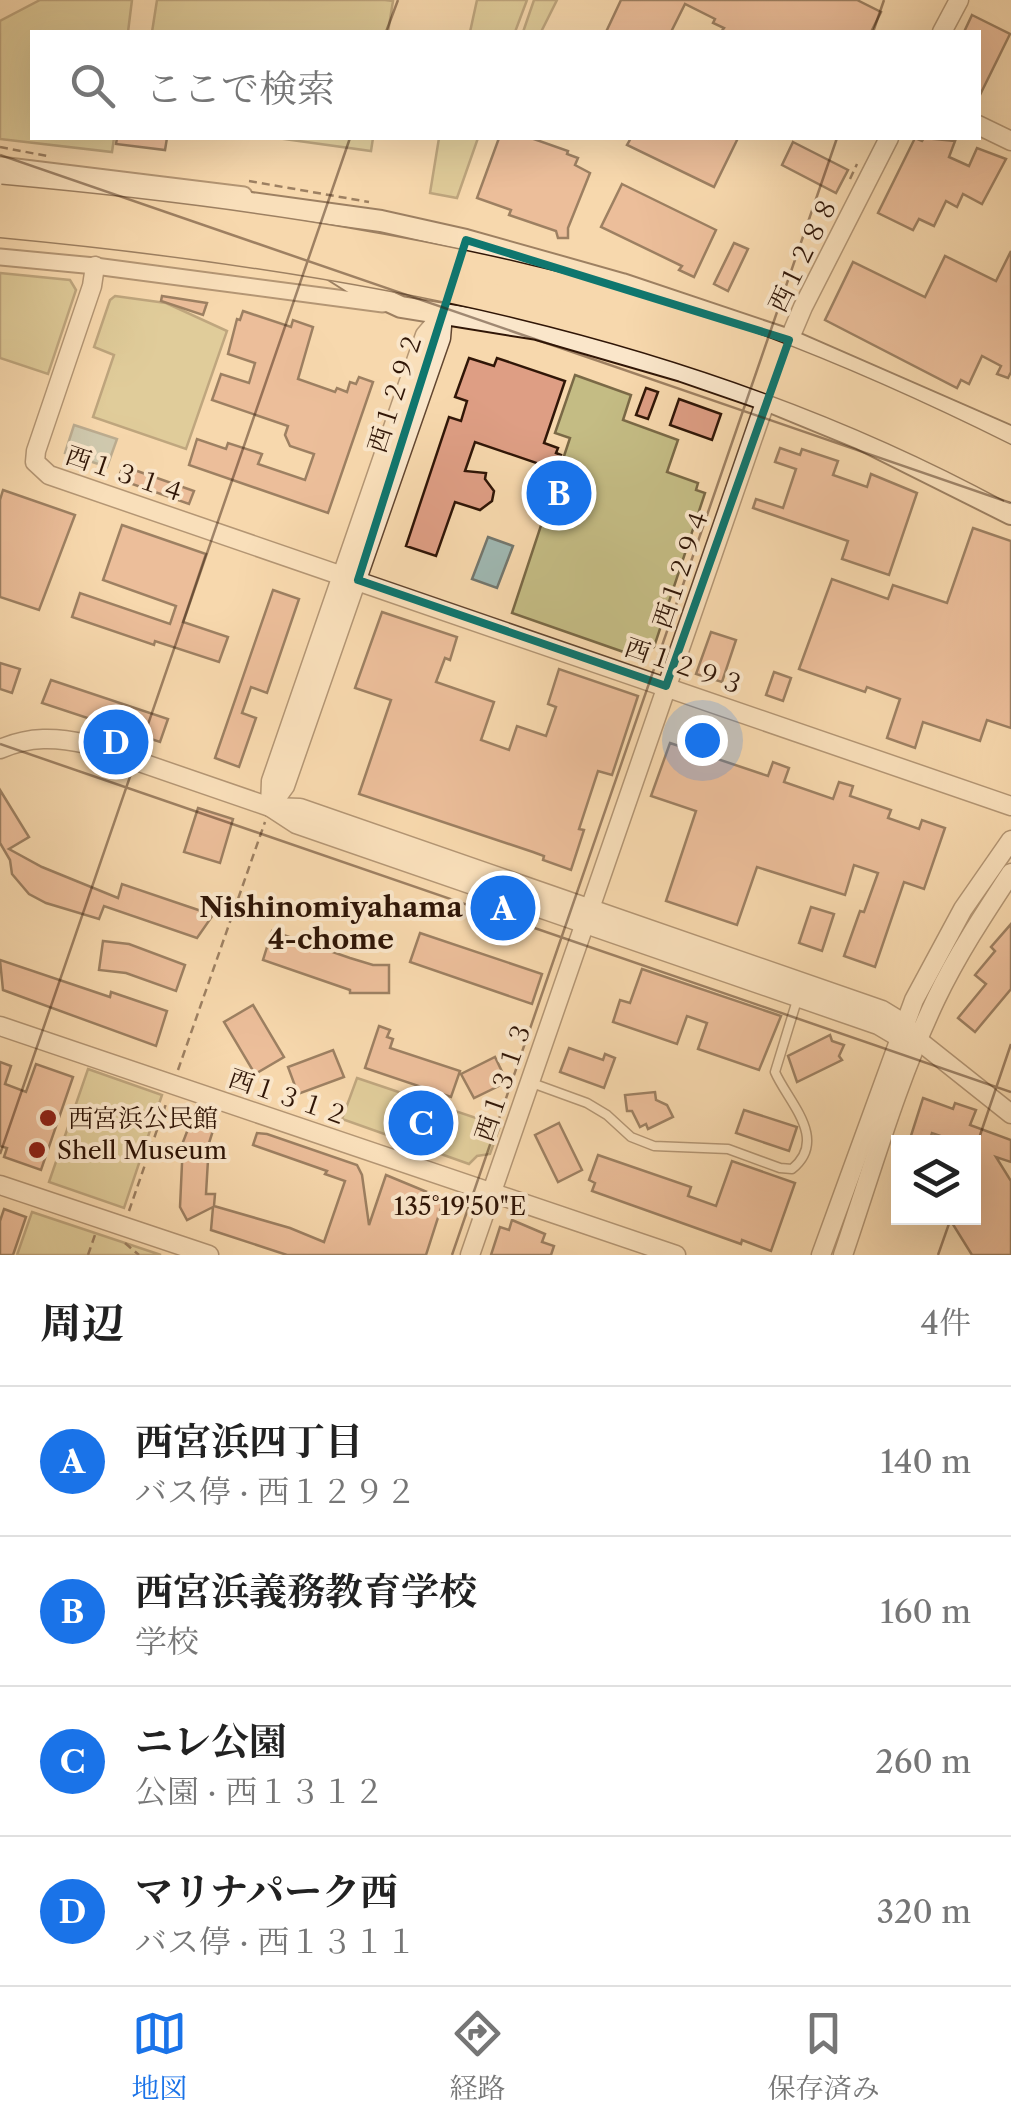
<!DOCTYPE html>
<html lang="ja">
<head>
<meta charset="utf-8">
<style>
	body { margin:0; font-family:"Libre Caslon Text","Noto Serif JP",serif; background:#f6f6f6; color:#222 }
	.controls { position:absolute; right:30px; bottom:30px; display:grid; overflow:hidden; border-radius:0px; box-shadow:0 10px 40px #0002 }
	.controls button { width:90px; height:90px; display:grid; place-items:center; padding:0; border:0; border-bottom:2px solid #e0e0e0; background:#fff; color:#222; font:50px sans-serif }
	.you { position:absolute; left:702px; top:740px; width:35px; height:35px; margin:-25px; border:8px solid #fff; border-radius:50%; background:#1a73e8; box-shadow:0 0 0 15px #1a73e833 }
	.badge { display:grid; place-items:center; width:65px; height:65px; border-radius:50%; background:#1a73e8; color:#fff; font-size:32px; font-weight:700 }
	.pin { position:absolute; translate:-50% -50%; border:5px solid #fff; box-shadow:0 2px 10px #0006 }
	.list { margin:0; padding:0; list-style:none }
	h2 { display:flex; justify-content:space-between; align-items:center; height:130px; margin:0; padding:0 40px; font-size:42px }
	h2 small { font-size:32px; font-weight:400; color:#767676 }
	.list li { display:grid; grid-template-columns:65px 1fr auto; gap:30px; align-items:center; box-sizing:border-box; height:150px; padding:0 40px; border-top:2px solid #e0e0e0 }
	.list b { display:block; font-size:38px; white-space:nowrap }
	.list p { margin:0; font-size:32px; white-space:nowrap; color:#767676 }
	.list em { font-size:32px; font-style:normal; color:#767676 }
	.icon { flex:none; width:55px; height:55px; fill:none; stroke:currentColor; stroke-width:2; stroke-linecap:round; stroke-linejoin:round }
	.map { position:relative; flex:none; width:1011px; height:1255px; overflow:hidden }
	.search { position:absolute; background:#fff; box-shadow:0 10px 40px #0002; left:30px; right:30px; top:30px; height:110px; display:flex; align-items:center; gap:25px; box-sizing:border-box; padding:0 35px; border-radius:0px; color:#767676; font-size:38px }
	.sheet { height:730px; background:#fff }
	nav { display:flex; justify-content:space-around; align-items:center; box-sizing:border-box; height:140px; border-top:2px solid #e0e0e0; background:#fff; font-size:28px; color:#767676 }
	nav a { display:grid; justify-items:center; gap:5px }
	nav .on { color:#1a73e8 }
	.map>svg:first-child { display:block }
	.green { fill:#c4bc84; stroke:#7a6946; stroke-width:2.5 }
	.water { fill:#9fb8b2; stroke:#73776e; stroke-width:2.5 }
	.building { fill:#de9e84; stroke:#301607; stroke-width:2.5 }
	.lines { fill:none; stroke-linecap:round; stroke-linejoin:round }
	.service-casing { stroke:#624630; stroke-width:11 }
	.minor-casing { stroke:#624630; stroke-width:19 }
	.tertiary-casing { stroke:#624630; stroke-width:21 }
	.secondary-casing { stroke:#301607; stroke-width:24 }
	.path { stroke:#301607; stroke-width:2.5; stroke-dasharray:8 5; stroke-linecap:butt }
	.service { stroke:#fae6ca; stroke-width:8 }
	.minor { stroke:#fae6ca; stroke-width:15 }
	.tertiary { stroke:#fae6ca; stroke-width:18 }
	.secondary { stroke:#fae6ca; stroke-width:20 }
	.motorway-bridge-casing { stroke:#301607; stroke-width:31; stroke-linecap:butt }
	.motorway-bridge { stroke:#f7d8ad; stroke-width:28 }
	.marked { fill:none; stroke:#0f766e; stroke-width:8; stroke-linejoin:round }
	.ticks { fill:none; stroke:#301607; stroke-width:2.5; stroke-opacity:0.45 }
	.poi-dot { fill:#8f2418; stroke:#fae6ca; stroke-width:4 }
	.labels { text-anchor:middle; stroke-width:8; stroke-linejoin:round; paint-order:stroke }
	.street-label { font-size:25px; fill:#301607; stroke:#fae6ca }
	.poi-label { font-size:25px; fill:#301607; stroke:#fae6ca; text-anchor:start }
	.neighbourhood-label { font-size:28px; font-weight:bold; fill:#301607; stroke:#fae6ca }
	.ticks-label { font-size:25px; text-anchor:middle; fill:#301607; stroke:#fae6ca; stroke-width:8; stroke-linejoin:round; paint-order:stroke }
</style>
</head>
<body>
<div class="map">
<svg width="1011" height="1255" viewBox="0 0 1011 1255">
	<rect width="100%" height="100%" fill="#f7d8ad"/>
	<filter id="stains"><feTurbulence type="fractalNoise" baseFrequency=".002" numOctaves="4"/><feColorMatrix values="0 0 0 0 .2 0 0 0 0 .09 0 0 0 0 .02 0 0 0 .5 -.17"/></filter>
	<radialGradient id="worn" r=".72"><stop offset=".6" stop-color="#630" stop-opacity="0"/><stop offset="1" stop-color="#630" stop-opacity=".3"/></radialGradient>
	<g class="green">
		<polygon points="40,0 132,0 128,32 32,32 32,138 114,138 112,152 0,139 0,21"/>
		<polygon points="157,0 385,0 393,1 388,32 152,32"/>
		<polygon points="477,0 527,0 515,32 470,32"/>
		<polygon points="534,0 557,0 541,32 523,32"/>
		<polygon points="277,138 373,138 371,151"/>
		<polygon points="439,138 478,138 457,198 430,193"/>
		<polygon points="0,273 70,280 76,290 48,374 0,358"/>
		<polygon points="115,296 166,303 227,331 186,449 93,417 114,355 94,347 110,300"/>
		<polygon points="575,375 631,395 623,420 678,440 667,472 698,483 696,490 705,493 654,647 638,657 512,613 570,438 555,433"/>
		<polygon points="88,1069 162,1095 124,1208 49,1182"/>
		<polygon points="357,1078 500,1126 490,1154 477,1156 469,1164 342,1119"/>
		<polygon points="32,1212 161,1255 17,1255"/>
	</g>
	<g class="water">
		<polygon points="74,425 117,439 107,467 65,453"/>
		<polygon points="488,537 513,546 497,588 472,579"/>
	</g>
	<g class="building">
		<polygon points="621,0 857,0 881,12 871,32 721,32 724,28 713,23 715,19 685,4 671,32 606,32"/>
		<polygon points="972,15 1010,34 978,99 978,32 964,32"/>
		<polygon points="117,138 167,138 165,150 116,144"/>
		<polygon points="499,138 531,138 568,151 567,154 578,158 575,165 590,173 568,228 568,238 558,238 556,231 509,215 511,210 477,198"/>
		<polygon points="631,138 738,138 714,187 627,145"/>
		<polygon points="915,138 922,141 924,138 955,141 949,157 969,166 977,148 1006,159 982,204 963,194 957,207 946,201 934,226 919,219 913,230 878,213"/>
		<polygon points="793,142 848,170 836,193 782,165"/>
		<polygon points="622,184 716,230 694,277 679,270 682,266 601,227"/>
		<polygon points="734,243 748,249 728,291 714,284"/>
		<polygon points="1011,251 1011,372 1008,378 997,374 1001,366 982,356 969,384 961,380 957,388 825,320 853,262 925,297 945,256 996,281"/>
		<polygon points="162,296 207,303 203,315 161,301"/>
		<polygon points="243,311 291,327 293,320 313,327 298,379 335,392 337,388 347,392 350,382 356,384 359,377 373,382 328,513 189,465 197,439 226,449 228,443 262,454 258,464 305,480 314,454 290,446 285,435 288,426 212,400 221,374 249,383 255,363 228,354 237,319 240,320"/>
		<polygon points="469,358 494,366 497,358 565,381 544,443 558,448 556,453 561,455 557,466 553,464 551,468 475,442 465,471 486,473 485,479 494,491 492,501 480,510 455,502 436,556 406,546 449,417 461,421 467,401 455,397"/>
		<polygon points="646,388 658,392 648,419 636,415"/>
		<polygon points="679,399 721,414 712,440 670,425"/>
		<polygon points="780,448 800,455 802,449 838,461 833,475 867,487 871,474 917,493 889,575 842,559 848,541 753,508 756,499 783,508 796,469 775,462"/>
		<polygon points="123,466 194,491 189,504 118,479"/>
		<polygon points="3,490 75,515 39,610 0,597 0,500"/>
		<polygon points="122,525 206,554 183,622 228,637 219,662 155,641 154,645 72,617 80,593 170,624 176,606 103,580"/>
		<polygon points="973,528 1011,541 1011,728 987,720 980,741 923,722 915,748 887,738 900,699 867,687 865,692 799,669 832,579 888,599 893,585 947,603"/>
		<polygon points="273,590 299,599 267,693 251,687 242,713 256,718 239,767 215,758"/>
		<polygon points="382,612 457,637 450,660 445,658 436,682 494,702 481,740 509,750 517,726 546,736 556,707 548,704 559,669 638,696 612,775 598,771 579,829 584,830 571,870 543,860 544,856 533,852 359,794 391,700 355,688"/>
		<polygon points="711,632 736,640 722,682 696,674"/>
		<polygon points="0,663 20,669 12,693 0,689"/>
		<polygon points="774,672 791,678 783,701 766,695"/>
		<polygon points="51,680 168,719 160,742 42,703"/>
		<polygon points="670,743 768,776 773,762 789,768 784,782 833,799 839,782 853,786 850,796 891,810 888,818 919,829 922,820 945,828 924,889 904,882 875,967 844,956 860,911 864,912 878,873 854,865 845,895 757,867 737,925 666,901 696,811 651,796"/>
		<polygon points="0,790 29,837 9,849 42,867 118,898 122,884 213,915 197,938 104,906 99,919 46,903 29,894 12,874 10,860 0,843"/>
		<polygon points="198,808 233,819 220,863 184,852"/>
		<polygon points="811,907 834,914 822,951 799,943"/>
		<polygon points="1011,924 1011,989 975,1032 958,1018 986,984 975,975 995,951 991,947"/>
		<polygon points="272,931 350,958 373,965 389,965 389,993 350,993 350,990 263,960"/>
		<polygon points="420,933 542,974 532,1004 410,962"/>
		<polygon points="103,941 129,944 185,965 176,991 126,973 99,970"/>
		<polygon points="0,960 110,997 111,992 167,1011 156,1046 3,990"/>
		<polygon points="642,969 781,1016 759,1070 698,1049 707,1023 687,1016 677,1044 613,1022 620,1000 630,1003"/>
		<polygon points="253,1005 284,1057 255,1074 224,1022"/>
		<polygon points="379,1026 390,1030 387,1037 393,1039 390,1048 460,1071 451,1097 365,1068"/>
		<polygon points="830,1035 832,1041 844,1045 839,1056 842,1060 797,1082 788,1056"/>
		<polygon points="569,1048 603,1060 605,1054 615,1058 604,1088 560,1072"/>
		<polygon points="333,1050 344,1077 298,1094 288,1067"/>
		<polygon points="495,1057 507,1082 474,1098 461,1074"/>
		<polygon points="0,1062 11,1066 5,1084 26,1092 36,1064 73,1077 41,1170 4,1157 7,1148 0,1146"/>
		<polygon points="655,1092 656,1100 667,1105 673,1117 648,1129 646,1124 640,1127 632,1111 627,1111 625,1095"/>
		<polygon points="923,1098 953,1109 955,1103 976,1110 970,1125 1011,1140 1011,1162 996,1157 1011,1181 1011,1255 972,1255 949,1218 974,1218 974,1142 958,1142 932,1133 929,1142 909,1142"/>
		<polygon points="744,1110 797,1127 789,1151 736,1133"/>
		<polygon points="195,1111 217,1118 209,1143 206,1194 215,1194 214,1206 290,1228 324,1242 345,1181 325,1174 327,1171 253,1145 257,1133 267,1134 357,1165 362,1175 369,1225 386,1175 444,1199 426,1255 287,1255 211,1230 213,1207 187,1220 180,1207 183,1142"/>
		<polygon points="559,1123 582,1170 558,1182 535,1135"/>
		<polygon points="598,1155 691,1187 688,1196 716,1206 732,1161 795,1183 771,1251 742,1240 741,1244 592,1191 595,1183 589,1180"/>
		<polygon points="4,1209 26,1217 13,1255 0,1255 0,1221"/>
		<polygon points="512,1220 545,1234 542,1242 554,1246 551,1255 491,1255 500,1227 509,1230"/>
	</g>
	<g class="lines">
		<defs>
			<path id="service" d="M532 1083 587 1103 607 1115 631 1137 654 1146 728 1149 780 1168 792 1169C829 1139 788 1102 775 1072L798 997"/>
			<g id="minor">
				<polyline points="0,165 244,195"/>
				<polyline points="0,257 95,266 383,304"/>
			</g>
			<g id="tertiary">
				<polyline points="942,32 959,0"/>
				<polyline points="978,125 1011,141"/>
				<polyline points="95,266 92,286 36,451 35,462 49,475 1011,806"/>
				<polyline points="789,340 803,307 889,138"/>
				<path d="M0 749C30 736 56 737 87 744L270 807 296 824 878 1025 900 1038 918 1040"/>
				<polyline points="270,807 271,781 425,335 443,314"/>
				<polyline points="270,807 285,786 441,338 443,314"/>
				<polyline points="271,807 300,808 882,1010 905,1024 918,1040 1011,1114"/>
				<polyline points="0,1026 676,1255"/>
				<polyline points="0,1185 209,1255"/>
				<polyline points="470,1255 766,400"/>
				<polyline points="821,1255 914,1000 963,909 1011,840"/>
				<path d="M843 1255C872 1170 897 1081 936 999 957 955 984 914 1011 873"/>
			</g>
			<g id="secondary">
				<polyline points="0,178 137,193 234,208 264,227"/>
				<polyline points="229,200 381,221 466,240 622,284 789,340 1011,437"/>
				<polyline points="331,269 364,290 401,307 537,329 682,371 766,400 861,439 1011,514"/>
			</g>
		</defs>
		<use href="#service" class="service-casing"/>
		<use href="#minor" class="minor-casing"/>
		<use href="#tertiary" class="tertiary-casing"/>
		<use href="#secondary" class="secondary-casing"/>
		<g class="path">
			<polyline points="0,147 47,156"/>
			<polyline points="850,179 857,164"/>
			<polyline points="249,181 369,202"/>
			<polyline points="178,1070 265,822"/>
			<polyline points="129,1211 167,1101"/>
			<polyline points="125,1243 139,1255"/>
			<polyline points="88,1255 96,1232"/>
		</g>
		<use href="#service" class="service"/>
		<use href="#minor" class="minor"/>
		<use href="#tertiary" class="tertiary"/>
		<use href="#secondary" class="secondary"/>
		<defs>
			<g id="motorway-bridge">
				<path d="M0 199C230 220 463 252 684 323 797 360 905 408 1011 461"/>
				<path d="M0 223C351 256 697 318 1011 488"/>
			</g>
		</defs>
		<use href="#motorway-bridge" class="motorway-bridge-casing"/>
		<use href="#motorway-bridge" class="motorway-bridge"/>
	</g>
	<path d="M0 0H1011V1255H0ZM466 240 789 340 666 686 358 580Z" fill="#f7d8ad" fill-opacity=".55" fill-rule="evenodd"/>
	<path class="marked" d="M466 240 789 340 666 686 358 580Z"/>
	<path class="ticks" d="M386 32 398 0M873 32 884 0M0 155 1011 503M0 744 1011 1092M974 1153 1011 1044M0 1154 350 138M452 1255 837 138M938 1255 951 1218"/>
	<g class="poi-dot">
		<circle cx="48" cy="1118" r="10"/>
		<circle cx="37" cy="1150" r="10"/>
	</g>
	<g class="labels">
		<g class="street-label">
			<text transform="translate(803 254) rotate(-64)" y="9">西１２８８</text>
			<text transform="translate(395 392) rotate(-72)" y="9">西１２９２</text>
			<text transform="translate(126 474) rotate(19)" y="9">西１３１４</text>
			<text transform="translate(681 568) rotate(-71)" y="9">西１２９４</text>
			<text transform="translate(685 666) rotate(19)" y="9">西１２９３</text>
			<text transform="translate(503 1081) rotate(-71)" y="9">西１３１３</text>
			<text transform="translate(289 1097) rotate(19)" y="9">西１３１２</text>
		</g>
		<g class="poi-label">
			<text x="68" y="1127">西宮浜公民館</text>
			<text x="57" y="1159">Shell Museum</text>
		</g>
		<g class="neighbourhood-label">
			<text x="331" y="917">Nishinomiyahama<tspan x="331" dy="32">4-chome</tspan></text>
		</g>
	</g>
	<g class="ticks-label">
		<text x="460" y="1215">135°19'50"E</text>
	</g>
	<rect width="100%" height="100%" filter="url(#stains)"/>
	<rect width="100%" height="100%" fill="url(#worn)"/>
</svg>
<div class="controls">
<button><svg class="icon" aria-label="layers" viewBox="0 0 24 24"><path d="M12 4l9 5-9 5-9-5zM3 14l9 5 9-5"/></svg></button>
</div>
<div class="you"></div>
<div class="pin badge" style="left:503px;top:908px">A</div>
<div class="pin badge" style="left:559px;top:493px">B</div>
<div class="pin badge" style="left:421px;top:1123px">C</div>
<div class="pin badge" style="left:116px;top:742px">D</div>
<div class="search"><svg class="icon" aria-label="search" viewBox="0 0 24 24"><circle cx="10" cy="10" r="6"/><path d="M15 15l6 6"/></svg>ここで検索</div>
</div>
<section class="sheet">
<h2>周辺<small>4件</small></h2>
<ul class="list">
<li><span class="badge">A</span><div><b>西宮浜四丁目</b><p>バス停 · 西１２９２</p></div><em>140 m</em></li>
<li><span class="badge">B</span><div><b>西宮浜義務教育学校</b><p>学校</p></div><em>160 m</em></li>
<li><span class="badge">C</span><div><b>ニレ公園</b><p>公園 · 西１３１２</p></div><em>260 m</em></li>
<li><span class="badge">D</span><div><b>マリナパーク西</b><p>バス停 · 西１３１１</p></div><em>320 m</em></li>
</ul>
</section>
<nav>
<a class="on"><svg class="icon" aria-label="map" viewBox="0 0 24 24"><path d="M3 6l6-2 6 2 6-2v14l-6 2-6-2-6 2zM9 4v14M15 6v14"/></svg>地図</a>
<a><svg class="icon" aria-label="directions" viewBox="0 0 24 24"><path d="M12 3l9 9-9 9-9-9zM9 14v-3h6M13 9l2 2-2 2"/></svg>経路</a>
<a><svg class="icon" aria-label="saved" viewBox="0 0 24 24"><path d="M7 4h10v16l-5-4-5 4z"/></svg>保存済み</a>
</nav>
</body>
</html>
